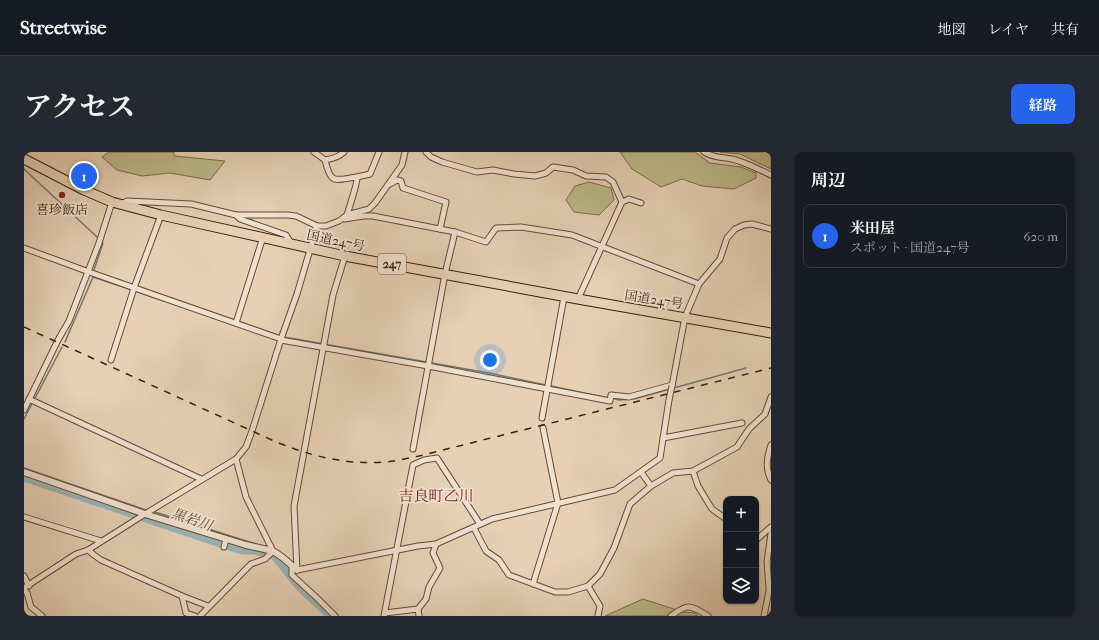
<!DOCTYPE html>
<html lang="ja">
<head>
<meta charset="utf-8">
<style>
	body { margin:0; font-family:"IM FELL French Canon","Noto Serif JP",serif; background:#242831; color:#f1f3f6 }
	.controls { position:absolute; right:12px; bottom:12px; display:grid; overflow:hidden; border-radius:8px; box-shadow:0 1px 3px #0004 }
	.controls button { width:36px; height:36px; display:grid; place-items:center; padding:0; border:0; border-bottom:1px solid #363941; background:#171b24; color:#f1f3f6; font:20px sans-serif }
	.you { position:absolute; left:466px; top:208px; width:14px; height:14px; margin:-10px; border:3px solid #fff; border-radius:50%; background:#1a73e8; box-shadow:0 0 0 6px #1a73e833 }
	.badge { display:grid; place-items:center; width:26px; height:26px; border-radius:50%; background:#2563eb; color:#fff; font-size:13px; font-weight:700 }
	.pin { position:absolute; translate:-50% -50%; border:2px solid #fff; box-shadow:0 1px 4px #0006 }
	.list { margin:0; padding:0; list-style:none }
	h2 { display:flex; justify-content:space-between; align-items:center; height:52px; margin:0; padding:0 16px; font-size:17px }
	h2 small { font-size:13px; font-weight:400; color:#9ea1a6 }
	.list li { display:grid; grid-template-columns:26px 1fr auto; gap:12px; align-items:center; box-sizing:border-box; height:64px; margin:0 8px 8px; padding:0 8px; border:1px solid #363941; border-radius:8px }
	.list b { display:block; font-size:15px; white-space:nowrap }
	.list p { margin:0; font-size:13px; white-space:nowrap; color:#9ea1a6 }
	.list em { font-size:13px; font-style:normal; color:#9ea1a6 }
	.icon { flex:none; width:22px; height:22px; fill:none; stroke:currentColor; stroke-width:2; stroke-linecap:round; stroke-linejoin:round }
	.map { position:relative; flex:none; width:747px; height:464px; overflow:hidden; border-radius:8px }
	header { display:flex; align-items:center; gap:24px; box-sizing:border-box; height:56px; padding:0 20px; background:#171b24; border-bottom:1px solid #363941 }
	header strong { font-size:19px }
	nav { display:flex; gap:22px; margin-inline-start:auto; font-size:14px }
	.intro { display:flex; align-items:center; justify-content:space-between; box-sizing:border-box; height:96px; padding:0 24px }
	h1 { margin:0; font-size:28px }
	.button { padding:10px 18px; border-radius:8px; background:#2563eb; color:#fff; font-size:14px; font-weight:700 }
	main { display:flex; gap:24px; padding:0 24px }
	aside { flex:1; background:#171b24; border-radius:8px; box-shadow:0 1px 3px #0004 }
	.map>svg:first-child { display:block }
	.green { fill:#bcb989; stroke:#7c6c46 }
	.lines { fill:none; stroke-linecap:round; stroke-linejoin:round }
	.stream { stroke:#747870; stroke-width:1.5 }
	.river { stroke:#9ab4b8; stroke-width:9 }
	.minor-casing { stroke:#664b30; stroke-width:7 }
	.tertiary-casing { stroke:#664b30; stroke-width:8 }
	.trunk-casing { stroke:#3b1e04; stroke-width:11 }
	.minor { stroke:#efe1d0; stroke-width:5 }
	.tertiary { stroke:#efe1d0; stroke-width:6 }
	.trunk { stroke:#e6d1b6; stroke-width:9 }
	.rail { stroke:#3b1e04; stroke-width:1.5; stroke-dasharray:7 7; stroke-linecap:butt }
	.minor-bridge-casing { stroke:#664b30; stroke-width:7; stroke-linecap:butt }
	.minor-bridge { stroke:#efe1d0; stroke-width:5 }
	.poi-dot { fill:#8f2418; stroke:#efe1d0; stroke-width:1.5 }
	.labels { text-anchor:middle; stroke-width:3.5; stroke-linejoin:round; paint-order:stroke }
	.shield { fill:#efe1d0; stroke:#715841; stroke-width:1 }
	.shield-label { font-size:12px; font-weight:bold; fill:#3b1e04 }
	.poi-label { font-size:13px; fill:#3b1e04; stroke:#efe1d0 }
	.street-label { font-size:13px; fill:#3b1e04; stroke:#efe1d0 }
	.water-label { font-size:14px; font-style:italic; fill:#584b3a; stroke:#efe1d0 }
	.quarter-label { font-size:15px; fill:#7a1f14; stroke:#efe1d0 }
</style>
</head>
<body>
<header>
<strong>Streetwise</strong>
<nav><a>地図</a><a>レイヤ</a><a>共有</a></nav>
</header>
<div class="intro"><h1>アクセス</h1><a class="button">経路</a></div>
<main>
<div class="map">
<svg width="747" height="464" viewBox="0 0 747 464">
	<rect width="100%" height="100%" fill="#e6d1b6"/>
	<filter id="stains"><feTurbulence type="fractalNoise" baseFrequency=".005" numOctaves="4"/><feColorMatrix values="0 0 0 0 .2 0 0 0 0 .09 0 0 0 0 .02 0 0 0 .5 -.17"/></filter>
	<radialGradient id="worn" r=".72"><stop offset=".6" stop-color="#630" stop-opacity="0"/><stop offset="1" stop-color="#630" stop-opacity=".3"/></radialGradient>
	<g class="green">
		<polygon points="85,0 150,0 150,4 201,9 186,28 146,21 118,24 93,18 78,5"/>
		<polygon points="596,0 671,0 686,11 717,15 732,21 732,26 710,37 678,34 658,27 637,35 608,17"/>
		<polygon points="696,0 747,0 747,17 716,2"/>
		<polygon points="565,30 587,36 590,48 575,63 550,60 542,48 551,34"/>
		<polygon points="619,447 659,460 670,461 674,464 581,464"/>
	</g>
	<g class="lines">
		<g class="stream">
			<polyline points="0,17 73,85"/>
			<polyline points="70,118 79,91"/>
			<polyline points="111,139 140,149"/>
			<polyline points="260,185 465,221 584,246"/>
			<polyline points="41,190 69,125 108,138"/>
			<polyline points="588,246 595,248 610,247 722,216"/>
			<polyline points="0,267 38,195"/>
			<polyline points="0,316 122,358"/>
			<polyline points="131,360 238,394"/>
		</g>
		<path class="river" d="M0 325 199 392 218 398H229L250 403C260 414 268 427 279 438 288 447 298 454 307 464"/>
		<defs>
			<g id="minor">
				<path d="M290 0 301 8C307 33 310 28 333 25 334 30 325 56 323 63"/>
				<polyline points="402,0 407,5 418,10 453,20 469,18 490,22 511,24 522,21 529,15 549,18 562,24 582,25 589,30 598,50"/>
				<path d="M680 0C689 6 698 5 708 7 721 10 734 17 747 23"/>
				<path d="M301 8C307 7 315 5 320 0"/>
				<polyline points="333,25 346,22 355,0"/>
				<polyline points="366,32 373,28 377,29 379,36 422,50 416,77"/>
				<polyline points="98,52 103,49 167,52 212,63 216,67 262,83 267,91"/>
				<polyline points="212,63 264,63 272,64 293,74"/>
				<polyline points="321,67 339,64 349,64 431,80 462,90 472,76 497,75 548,83 675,132"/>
				<polyline points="0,96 65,120 257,187"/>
				<polyline points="321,104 309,143 270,354 273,418 394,394 412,392 468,367 591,338 636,306 645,248"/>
				<polyline points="554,147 598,50 605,47 617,51"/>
				<polyline points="212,171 239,85"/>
				<polyline points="257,188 404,214 586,249 587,243 605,245 648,233"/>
				<polyline points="87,208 110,136 137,63"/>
				<polyline points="648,234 661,165 675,132 696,107 703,86 711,77 720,73 728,72 747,77"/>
				<polyline points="5,247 177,327"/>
				<polyline points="0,258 34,188 45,169 75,91 88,50"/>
				<polyline points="518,266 540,145"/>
				<polyline points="639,286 718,271"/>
				<path d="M747 293C743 305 741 316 747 328"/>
				<polyline points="389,297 421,122 431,80"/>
				<polyline points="669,319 674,334 688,357 702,367"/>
				<polyline points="617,320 627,334"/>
				<polyline points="0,365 77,389"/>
				<polyline points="450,376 462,399 475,408 485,423 531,440 544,440 564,434 576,422 590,396 606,352 627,334 649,321 669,319 713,295 725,277 741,262 747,245"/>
				<polyline points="732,388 747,375"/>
				<polyline points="200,395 202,387"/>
				<polyline points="64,398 70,403 77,408 158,444 184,454"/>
				<polyline points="268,414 268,423 294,447 311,464"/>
				<polyline points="0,424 5,434"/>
				<polyline points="509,432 534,351 519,276"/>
				<polyline points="564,434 576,454 574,464"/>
				<polyline points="0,436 52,402 64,398 121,362 212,307 222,295 228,279 257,187 273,142 293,74 302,74 315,69 323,63 345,57 351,51 378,13 381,0"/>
				<polyline points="745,436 743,410 747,381"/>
				<polyline points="0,437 3,441 7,455 18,464"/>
				<polyline points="158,444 162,461 171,464"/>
				<polyline points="394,457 402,447 405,435 416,416 409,401 412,392"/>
				<polyline points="361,461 394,457 395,464"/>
				<polyline points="176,464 227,412 241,407 249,399 222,345 212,307"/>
				<polyline points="360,464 389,313 400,308 413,306 456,372"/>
				<path d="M647 464C664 451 666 453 684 464"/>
				<polyline points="740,464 746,434"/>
			</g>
			<polyline id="tertiary" points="0,320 121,362 222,393 249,399 258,405 273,418"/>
			<polyline id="trunk" points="0,7 60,38 88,50 137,63 321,104 554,147 747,181"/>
		</defs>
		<use href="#minor" class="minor-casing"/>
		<use href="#tertiary" class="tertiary-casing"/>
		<use href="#trunk" class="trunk-casing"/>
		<use href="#minor" class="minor"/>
		<use href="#tertiary" class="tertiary"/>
		<use href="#trunk" class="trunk"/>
		<path class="rail" d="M0 175 250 289C286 304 321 313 361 310 373 309 384 306 395 304L747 216"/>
		<defs>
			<polyline id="minor-bridge" points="645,248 648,234"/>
		</defs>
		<use href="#minor-bridge" class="minor-bridge-casing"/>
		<use href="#minor-bridge" class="minor-bridge"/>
	</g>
	<circle class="poi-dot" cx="38" cy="43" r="4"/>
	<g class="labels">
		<rect class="shield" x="354" y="102" width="28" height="20" rx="3"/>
		<g class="shield-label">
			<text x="368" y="116">247</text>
		</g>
		<g class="poi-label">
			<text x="38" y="62">喜珍飯店</text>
		</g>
		<g class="street-label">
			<text transform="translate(312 88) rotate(12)" y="5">国道247号</text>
			<text transform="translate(630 147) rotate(9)" y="5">国道247号</text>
		</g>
		<g class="water-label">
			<text transform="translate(168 367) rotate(19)" y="5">黒岩川</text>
		</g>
		<g class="quarter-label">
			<text x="412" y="349">吉良町乙川</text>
		</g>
	</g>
	<rect width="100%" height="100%" filter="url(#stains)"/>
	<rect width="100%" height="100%" fill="url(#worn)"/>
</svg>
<div class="controls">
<button>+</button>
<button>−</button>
<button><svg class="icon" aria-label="layers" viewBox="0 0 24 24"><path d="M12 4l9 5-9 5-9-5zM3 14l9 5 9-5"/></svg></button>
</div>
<div class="you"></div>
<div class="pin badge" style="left:60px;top:24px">1</div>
</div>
<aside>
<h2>周辺<small></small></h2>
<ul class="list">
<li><span class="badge">1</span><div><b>米田屋</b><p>スポット · 国道247号</p></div><em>620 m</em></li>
</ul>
</aside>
</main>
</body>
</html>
